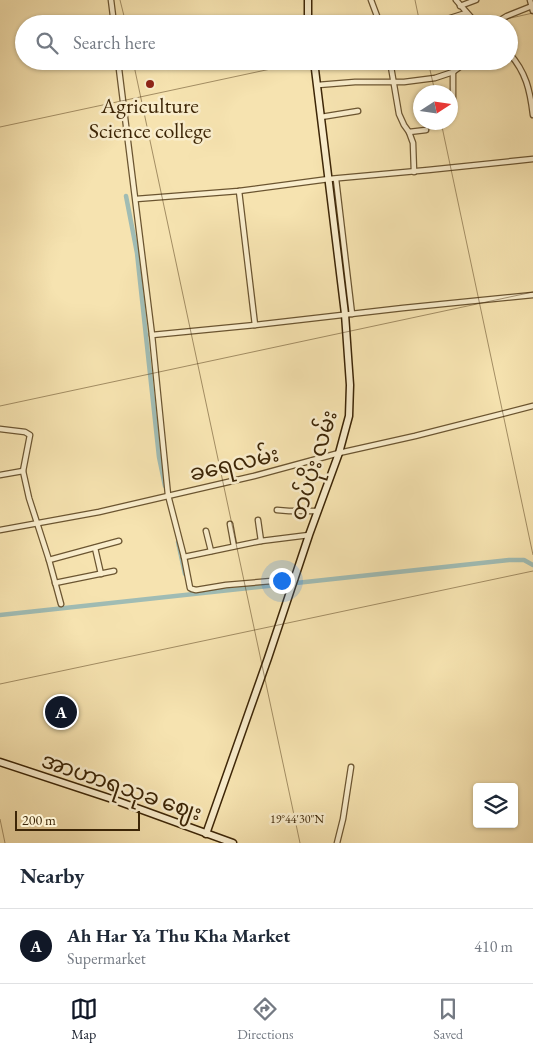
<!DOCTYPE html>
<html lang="en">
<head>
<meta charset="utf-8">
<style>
	body { margin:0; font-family:"EB Garamond","Noto Sans Myanmar",serif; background:#f6f6f7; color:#1f2937 }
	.controls { position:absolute; right:15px; bottom:15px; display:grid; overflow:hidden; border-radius:5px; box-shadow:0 1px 4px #0004 }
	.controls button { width:45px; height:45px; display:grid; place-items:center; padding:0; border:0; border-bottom:1px solid #e0e1e3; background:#fff; color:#1f2937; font:25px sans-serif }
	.compass { position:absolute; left:413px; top:85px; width:45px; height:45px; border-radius:50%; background:#fff; box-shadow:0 1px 4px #0004; rotate:78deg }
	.scale { position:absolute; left:15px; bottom:12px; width:125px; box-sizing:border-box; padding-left:5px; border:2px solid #3d2607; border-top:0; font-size:14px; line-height:18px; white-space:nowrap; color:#3d2607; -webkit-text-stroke:4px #f9edcc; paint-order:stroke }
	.you { position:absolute; left:281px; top:580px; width:18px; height:18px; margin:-12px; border:4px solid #fff; border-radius:50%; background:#1a73e8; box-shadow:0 0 0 8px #1a73e833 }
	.badge { display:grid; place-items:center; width:32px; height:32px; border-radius:50%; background:#111827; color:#fff; font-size:16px; font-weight:700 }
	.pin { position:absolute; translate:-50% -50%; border:2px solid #fff; box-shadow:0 1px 5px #0006 }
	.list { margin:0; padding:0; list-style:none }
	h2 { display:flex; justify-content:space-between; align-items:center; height:65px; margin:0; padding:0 20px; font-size:21px }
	h2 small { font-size:16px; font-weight:400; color:#747a83 }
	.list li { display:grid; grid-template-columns:32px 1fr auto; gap:15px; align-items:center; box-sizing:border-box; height:75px; padding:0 20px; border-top:1px solid #e0e1e3 }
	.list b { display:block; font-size:19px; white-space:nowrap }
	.list p { margin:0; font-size:16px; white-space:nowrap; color:#747a83 }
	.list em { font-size:16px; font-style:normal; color:#747a83 }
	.icon { flex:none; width:28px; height:28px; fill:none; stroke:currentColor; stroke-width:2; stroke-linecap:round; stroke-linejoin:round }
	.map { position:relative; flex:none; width:533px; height:843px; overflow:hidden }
	.search { position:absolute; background:#fff; box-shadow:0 1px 4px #0004; left:15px; right:15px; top:15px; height:55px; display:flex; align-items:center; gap:12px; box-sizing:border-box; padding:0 18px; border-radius:28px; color:#747a83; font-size:19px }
	.sheet { height:140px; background:#fff }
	nav { display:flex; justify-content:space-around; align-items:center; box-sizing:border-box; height:70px; border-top:1px solid #e0e1e3; background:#fff; font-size:14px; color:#747a83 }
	nav a { display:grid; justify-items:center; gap:2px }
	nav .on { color:#111827 }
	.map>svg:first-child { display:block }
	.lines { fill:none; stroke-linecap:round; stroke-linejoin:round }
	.canal { stroke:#a0bcb4; stroke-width:4.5 }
	.street-casing { stroke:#6b5531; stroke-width:7 }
	.secondary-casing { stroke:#3d2607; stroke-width:9 }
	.street { stroke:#f9edcc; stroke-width:4.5 }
	.secondary { stroke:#f9edcc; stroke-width:6 }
	.ticks { fill:none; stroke:#3d2607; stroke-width:1; stroke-opacity:0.45 }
	.poi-dot { fill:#8f2418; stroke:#f9edcc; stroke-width:2 }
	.labels { text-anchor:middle; stroke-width:5; stroke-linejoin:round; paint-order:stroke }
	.poi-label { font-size:22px; fill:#3d2607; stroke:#f9edcc }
	.street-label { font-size:22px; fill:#3d2607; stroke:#f9edcc }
	.ticks-label { font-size:12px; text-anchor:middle; fill:#3d2607; stroke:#f9edcc; stroke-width:5; stroke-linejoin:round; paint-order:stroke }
</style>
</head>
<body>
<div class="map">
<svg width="533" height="843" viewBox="0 0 533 843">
	<rect width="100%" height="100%" fill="#f6e3b0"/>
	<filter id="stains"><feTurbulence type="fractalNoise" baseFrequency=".004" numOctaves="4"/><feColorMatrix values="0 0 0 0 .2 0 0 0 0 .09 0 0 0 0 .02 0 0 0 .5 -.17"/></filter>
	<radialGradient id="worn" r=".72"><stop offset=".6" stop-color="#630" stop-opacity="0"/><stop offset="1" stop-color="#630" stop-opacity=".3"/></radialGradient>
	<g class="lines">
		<g class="canal">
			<polyline points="126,196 137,253 159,457 165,486"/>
			<polyline points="178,542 185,574"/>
			<polyline points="296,583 509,560 524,560 533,565"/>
			<polyline points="0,615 287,584"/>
		</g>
		<defs>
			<g id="street">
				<polyline points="111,0 114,24"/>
				<polyline points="371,0 380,24"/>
				<polyline points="456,0 477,24"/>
				<polyline points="530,0 533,11"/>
				<polyline points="460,6 476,0"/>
				<polyline points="401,24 444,20 466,13"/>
				<polyline points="494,24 507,16 532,6"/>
				<path d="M509 53C526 72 530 90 533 115"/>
				<polyline points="118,61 152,335 168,495 184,557 190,588 192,589 196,590 226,585 295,579"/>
				<polyline points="390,61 399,114 404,125 409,132 413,143 414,172"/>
				<polyline points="318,85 355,82 404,82 435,78 453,72 468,61"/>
				<polyline points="453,107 453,72"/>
				<polyline points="321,117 358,111"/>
				<polyline points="409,132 426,130"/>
				<polyline points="336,179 352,314"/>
				<polyline points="239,191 255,325"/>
				<polyline points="136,199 239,191 329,179 428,170 533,159"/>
				<polyline points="152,335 255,325 403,308 533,295"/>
				<polyline points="0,429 25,432 30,435 23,471 29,498 49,560 61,604"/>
				<polyline points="0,475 23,471"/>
				<polyline points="277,510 289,511 318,511"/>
				<polyline points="258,520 261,541"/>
				<polyline points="230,524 234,546"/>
				<polyline points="0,530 99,512 254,476 339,453 415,436 533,406"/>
				<polyline points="206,531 211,551"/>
				<polyline points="95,548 101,574"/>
				<polyline points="184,557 261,541 309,535"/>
				<polyline points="49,560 119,541"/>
				<polyline points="55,583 114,571"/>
				<polyline points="337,843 343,819 351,767"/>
			</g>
			<g id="secondary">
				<polyline points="308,0 308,24"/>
				<polyline points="0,762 112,799 233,843"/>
				<polyline points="206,834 268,658 309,535 339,453 349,416 350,385 345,314 314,61"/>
			</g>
		</defs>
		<use href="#street" class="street-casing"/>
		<use href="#secondary" class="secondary-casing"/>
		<use href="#street" class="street"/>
		<use href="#secondary" class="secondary"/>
	</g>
	<path class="ticks" d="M120 0 126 24M415 0 420 24M484 24 533 13M133 61 300 843M428 61 435 92M441 122 533 555M0 127 308 61M0 406 533 292M0 684 533 571M0 819 5 843"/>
	<circle class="poi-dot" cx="150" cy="84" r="5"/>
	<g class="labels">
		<g class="poi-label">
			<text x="150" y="113">Agriculture<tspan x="150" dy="25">Science college</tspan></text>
		</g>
		<g class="street-label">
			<text transform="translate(234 463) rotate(-13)" y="8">ခရေလမ်း</text>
			<text transform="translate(313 465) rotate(-73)" y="8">တပ်ပိုး လမ်း</text>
			<text transform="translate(122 786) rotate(19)" y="8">အာဟာရသုခ ဈေး</text>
		</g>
	</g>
	<g class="ticks-label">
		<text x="297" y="823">19°44'30"N</text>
	</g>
	<rect width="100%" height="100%" filter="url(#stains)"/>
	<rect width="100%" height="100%" fill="url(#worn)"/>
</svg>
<div class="controls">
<button><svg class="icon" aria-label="layers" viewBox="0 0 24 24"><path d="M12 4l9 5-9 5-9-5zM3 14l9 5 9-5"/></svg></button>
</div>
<svg class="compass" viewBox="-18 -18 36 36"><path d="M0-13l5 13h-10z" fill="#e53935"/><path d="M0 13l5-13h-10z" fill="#747a83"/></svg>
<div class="scale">200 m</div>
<div class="you"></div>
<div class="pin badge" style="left:61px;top:712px">A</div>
<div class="search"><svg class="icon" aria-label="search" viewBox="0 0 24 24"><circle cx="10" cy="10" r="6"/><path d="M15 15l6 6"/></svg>Search here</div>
</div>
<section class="sheet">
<h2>Nearby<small></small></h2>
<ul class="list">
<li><span class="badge">A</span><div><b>Ah Har Ya Thu Kha Market</b><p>Supermarket</p></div><em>410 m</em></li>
</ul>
</section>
<nav>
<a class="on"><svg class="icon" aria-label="map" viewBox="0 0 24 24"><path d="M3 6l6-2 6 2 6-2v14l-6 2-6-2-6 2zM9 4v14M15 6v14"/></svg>Map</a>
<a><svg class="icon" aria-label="directions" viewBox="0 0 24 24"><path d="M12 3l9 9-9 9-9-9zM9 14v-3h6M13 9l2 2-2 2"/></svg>Directions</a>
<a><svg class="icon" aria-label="saved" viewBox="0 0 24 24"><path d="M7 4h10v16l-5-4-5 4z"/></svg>Saved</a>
</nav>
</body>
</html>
